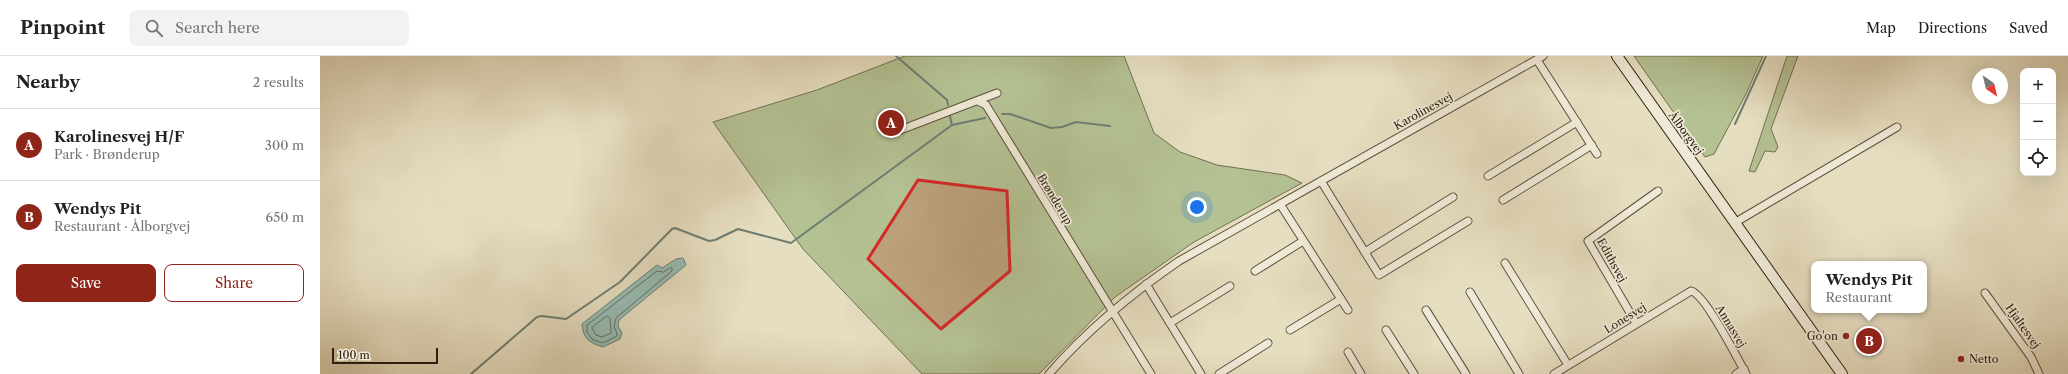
<!DOCTYPE html>
<html lang="en">
<head>
<meta charset="utf-8">
<style>
	body { margin:0; font-family:"Libre Caslon Text",serif; background:#f2f2f2; color:#222 }
	.controls { position:absolute; right:12px; top:12px; display:grid; overflow:hidden; border-radius:8px; box-shadow:0 4px 16px #0002 }
	.controls button { width:36px; height:36px; display:grid; place-items:center; padding:0; border:0; border-bottom:1px solid #e0e0e0; background:#fff; color:#222; font:20px sans-serif }
	.compass { position:absolute; left:1652px; top:12px; width:36px; height:36px; border-radius:50%; background:#fff; box-shadow:0 4px 16px #0002; rotate:146deg }
	.scale { position:absolute; left:12px; bottom:10px; width:106px; box-sizing:border-box; padding-left:4px; border:2px solid #302012; border-top:0; font-size:11px; line-height:14px; white-space:nowrap; color:#302012; -webkit-text-stroke:3px #efead7; paint-order:stroke }
	.you { position:absolute; left:877px; top:151px; width:14px; height:14px; margin:-10px; border:3px solid #fff; border-radius:50%; background:#1a73e8; box-shadow:0 0 0 6px #1a73e833 }
	.badge { display:grid; place-items:center; width:26px; height:26px; border-radius:50%; background:#8f2418; color:#fff; font-size:13px; font-weight:700 }
	.pin { position:absolute; translate:-50% -50%; border:2px solid #fff; box-shadow:0 1px 4px #0006 }
	.popup { position:absolute; left:1491px; top:205px; width:116px; height:52px; box-sizing:border-box; display:grid; place-content:center; border-radius:8px; background:#fff; filter:drop-shadow(0 1px 3px #0005); font-size:13px; white-space:nowrap; color:#767676 }
	.popup b { font-size:15px; color:#222 }
	.popup::after { content:''; position:absolute; left:50%; top:100%; margin-left:-8px; border:8px solid transparent; border-top-color:#fff }
	.list { margin:0; padding:0; list-style:none }
	h2 { display:flex; justify-content:space-between; align-items:center; height:52px; margin:0; padding:0 16px; font-size:17px }
	h2 small { font-size:13px; font-weight:400; color:#767676 }
	.list li { display:grid; grid-template-columns:26px 1fr auto; gap:12px; align-items:center; box-sizing:border-box; height:72px; padding:0 16px; border-top:1px solid #e0e0e0 }
	.list b { display:block; font-size:15px; white-space:nowrap }
	.list p { margin:0; font-size:13px; white-space:nowrap; color:#767676 }
	.list em { font-size:13px; font-style:normal; color:#767676 }
	.actions { display:flex; gap:8px; padding:12px 16px }
	.actions a { flex:1; padding:9px 0; border:1px solid #8f2418; border-radius:8px; text-align:center; font-size:14px; color:#8f2418 }
	.actions .main { background:#8f2418; color:#fff }
	.icon { flex:none; width:22px; height:22px; fill:none; stroke:currentColor; stroke-width:2; stroke-linecap:round; stroke-linejoin:round }
	.map { position:relative; flex:none; width:1748px; height:318px; overflow:hidden }
	header { display:flex; align-items:center; gap:24px; box-sizing:border-box; height:56px; padding:0 20px; background:#fff; border-bottom:1px solid #e0e0e0 }
	header strong { font-size:19px }
	nav { display:flex; gap:22px; margin-inline-start:auto; font-size:14px }
	.search { width:280px; height:36px; background:#f2f2f2; display:flex; align-items:center; gap:10px; box-sizing:border-box; padding:0 14px; border-radius:8px; color:#767676; font-size:15px }
	main { display:flex }
	aside { flex:1; background:#fff }
	.map>svg:first-child { display:block }
	.green { fill:#b4c193; stroke:#727052 }
	.water { fill:#96bcb3; stroke:#6d7e73 }
	.lines { fill:none; stroke-linecap:round; stroke-linejoin:round }
	.shore { stroke:#636e62; stroke-width:1 }
	.stream { stroke:#6d7e73; stroke-width:2 }
	.minor-casing { stroke:#5e503e; stroke-width:9 }
	.secondary-casing { stroke:#302012; stroke-width:12 }
	.minor { stroke:#efead7; stroke-width:7 }
	.secondary { stroke:#efead7; stroke-width:10 }
	.marked { fill:#d62828; fill-opacity:0.2; stroke:#d62828; stroke-width:3; stroke-linejoin:round }
	.poi-dot { fill:#8f2418; stroke:#efead7; stroke-width:1.5 }
	.labels { text-anchor:middle; stroke-width:3.5; stroke-linejoin:round; paint-order:stroke }
	.street-label { font-size:11px; fill:#302012; stroke:#efead7 }
	.poi-label { font-size:11px; fill:#302012; stroke:#efead7; text-anchor:end }
</style>
</head>
<body>
<header>
<strong>Pinpoint</strong>
<div class="search"><svg class="icon" aria-label="search" viewBox="0 0 24 24"><circle cx="10" cy="10" r="6"/><path d="M15 15l6 6"/></svg>Search here</div>
<nav><a>Map</a><a>Directions</a><a>Saved</a></nav>
</header>
<main>
<aside>
<h2>Nearby<small>2 results</small></h2>
<ul class="list">
<li><span class="badge">A</span><div><b>Karolinesvej H/F</b><p>Park · Brønderup</p></div><em>300 m</em></li>
<li><span class="badge">B</span><div><b>Wendys Pit</b><p>Restaurant · Ålborgvej</p></div><em>650 m</em></li>
</ul>
<div class="actions"><a class="main">Save</a><a>Share</a></div>
</aside>
<div class="map">
<svg width="1748" height="318" viewBox="0 0 1748 318">
	<rect width="100%" height="100%" fill="#e6dec1"/>
	<filter id="stains"><feTurbulence type="fractalNoise" baseFrequency=".005" numOctaves="4"/><feColorMatrix values="0 0 0 0 .2 0 0 0 0 .09 0 0 0 0 .02 0 0 0 .5 -.17"/></filter>
	<radialGradient id="worn" r=".72"><stop offset=".6" stop-color="#630" stop-opacity="0"/><stop offset="1" stop-color="#630" stop-opacity=".3"/></radialGradient>
	<g class="green">
		<polygon points="585,0 804,0 834,77 860,96 897,109 965,119 982,127 874,186 795,241 719,318 602,318 483,193 393,66 497,34"/>
		<polygon points="1314,0 1443,0 1426,38 1394,98 1385,101"/>
		<polygon points="1467,0 1478,0 1451,73 1458,91 1455,96 1445,95 1435,116 1429,115"/>
	</g>
	<path class="water" d="M363 202 366 209 299 264 298 270 302 277 300 283 283 291C270 287 263 283 262 268L337 209 342 212 356 203Z"/>
	<g class="lines">
		<g class="shore">
			<polygon points="350,212 352,212 352,215 296,262 294,271 297,277 297,280 283,287 273,284 267,276 267,269 337,215 343,216"/>
			<polygon points="287,260 290,262 291,277 282,281 276,279 272,272"/>
		</g>
		<g class="stream">
			<polyline points="576,0 627,44 628,49"/>
			<polyline points="682,58 690,58 731,72 742,71 756,66 790,70"/>
			<polyline points="630,60 632,69"/>
			<polyline points="1415,68 1446,0"/>
			<polyline points="151,318 217,261 222,260 246,263 300,226 352,173 355,172 389,185 395,184 418,173 471,187 632,69 665,62"/>
		</g>
		<defs>
			<g id="minor">
				<polyline points="1217,4 1277,98"/>
				<polyline points="658,45 666,49 831,318"/>
				<polyline points="575,76 677,37"/>
				<polyline points="1168,120 1257,66"/>
				<polyline points="1001,125 1059,219 1148,165"/>
				<polyline points="1183,144 1272,89"/>
				<polyline points="960,148 1028,254"/>
				<polyline points="1416,166 1577,71"/>
				<polyline points="1045,196 1133,141"/>
				<polyline points="1185,207 1248,309"/>
				<polyline points="935,215 983,185"/>
				<polyline points="826,228 881,318"/>
				<polyline points="1150,236 1199,318"/>
				<polyline points="1665,237 1711,301 1719,318"/>
				<polyline points="1106,254 1146,318"/>
				<polyline points="850,267 910,230"/>
				<polyline points="1316,267 1268,185 1338,135"/>
				<polyline points="970,274 1021,243"/>
				<polyline points="1066,274 1094,318"/>
				<polyline points="1028,296 1041,318"/>
				<path d="M729 318C767 274 811 238 859 205L1223 0"/>
				<polyline points="899,318 948,287"/>
				<path d="M1234 318 1371 235C1384 237 1418 303 1426 318"/>
				<polyline points="1416,318 1424,313"/>
			</g>
			<polyline id="secondary" points="1297,0 1522,318"/>
		</defs>
		<use href="#minor" class="minor-casing"/>
		<use href="#secondary" class="secondary-casing"/>
		<use href="#minor" class="minor"/>
		<use href="#secondary" class="secondary"/>
	</g>
	<path class="marked" d="M598 124 687 135 690 215 621 273 548 203Z"/>
	<g class="poi-dot">
		<circle cx="1526" cy="280" r="4"/>
		<circle cx="1641" cy="303" r="4"/>
	</g>
	<g class="labels">
		<g class="street-label">
			<text transform="translate(1103 55) rotate(-29)" y="4">Karolinesvej</text>
			<text transform="translate(1366 77) rotate(54)" y="4">Ålborgvej</text>
			<text transform="translate(735 143) rotate(59)" y="4">Brønderup</text>
			<text transform="translate(1292 204) rotate(61)" y="4">Edithsvej</text>
			<text transform="translate(1305 262) rotate(-32)" y="4">Lonesvej</text>
			<text transform="translate(1411 270) rotate(59)" y="4">Annasvej</text>
			<text transform="translate(1703 270) rotate(55)" y="4">Hjaltesvej</text>
		</g>
		<g class="poi-label">
			<text x="1518" y="284">Go'on</text>
			<text x="1649" y="307" text-anchor="start">Netto</text>
		</g>
	</g>
	<rect width="100%" height="100%" filter="url(#stains)"/>
	<rect width="100%" height="100%" fill="url(#worn)"/>
</svg>
<div class="controls">
<button>+</button>
<button>−</button>
<button><svg class="icon" aria-label="locate" viewBox="0 0 24 24"><circle cx="12" cy="12" r="6"/><path d="M12 2v4M12 18v4M2 12h4M18 12h4"/></svg></button>
</div>
<svg class="compass" viewBox="-18 -18 36 36"><path d="M0-13l5 13h-10z" fill="#e53935"/><path d="M0 13l5-13h-10z" fill="#767676"/></svg>
<div class="scale">100 m</div>
<div class="you"></div>
<div class="pin badge" style="left:571px;top:67px">A</div>
<div class="pin badge" style="left:1549px;top:285px">B</div>
<div class="popup"><b>Wendys Pit</b>Restaurant</div>
</div>
</main>
</body>
</html>
